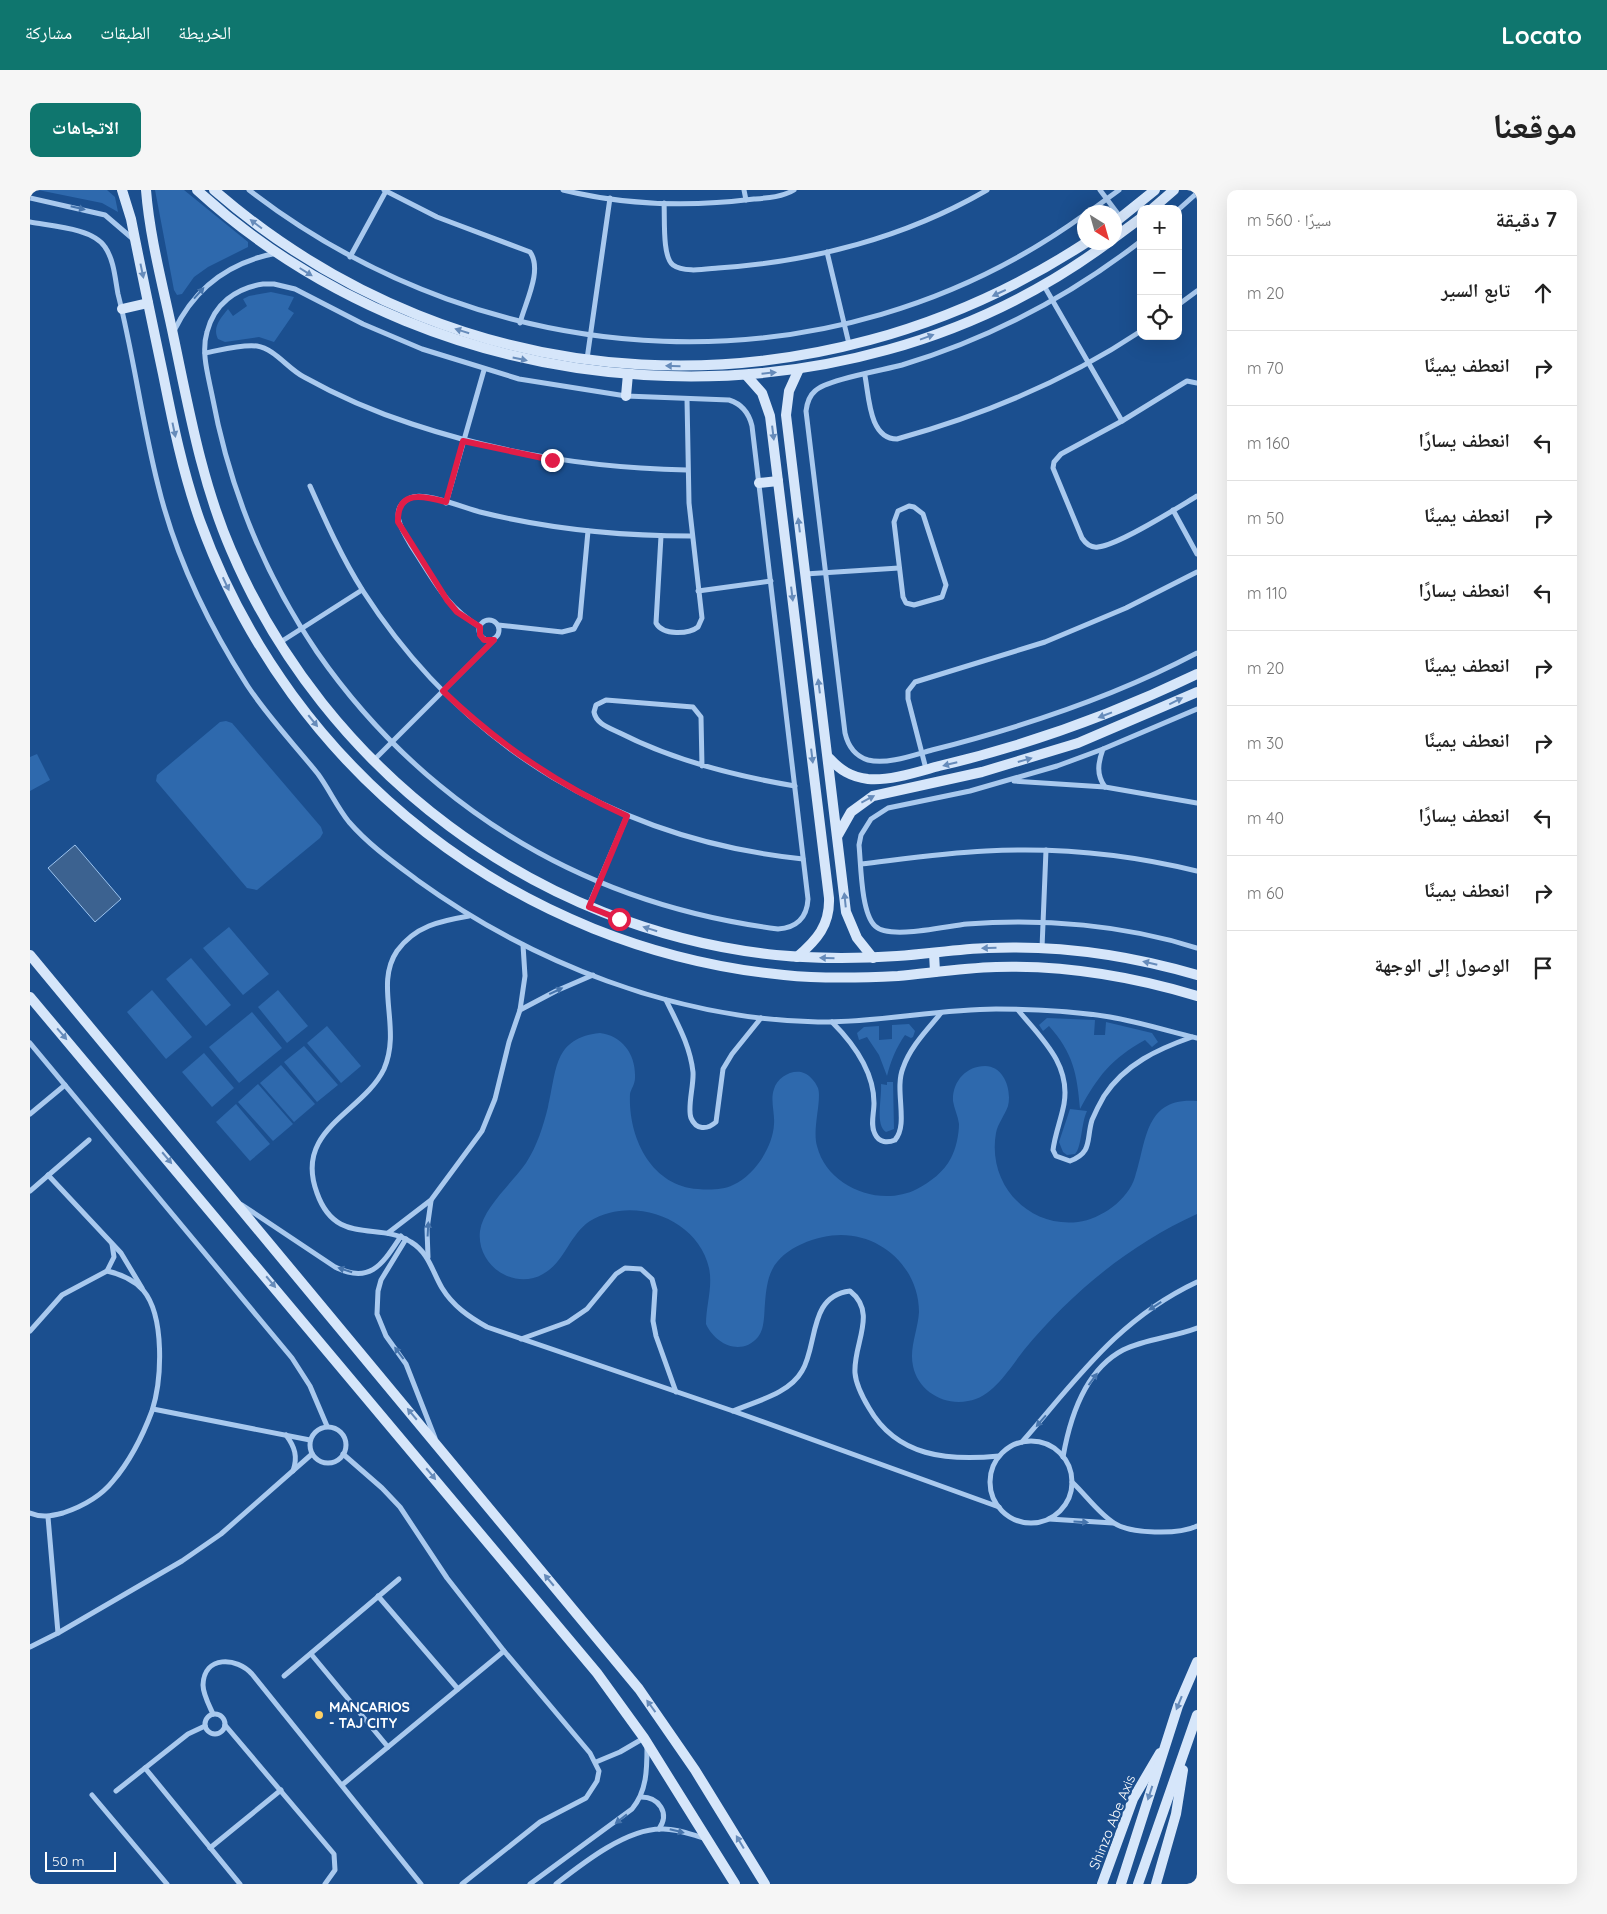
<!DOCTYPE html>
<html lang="ar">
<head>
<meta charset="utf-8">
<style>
	body { margin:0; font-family:Quicksand,"Noto Naskh Arabic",sans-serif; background:#f6f6f6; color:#222; direction:rtl }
	.controls { position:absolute; right:15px; top:15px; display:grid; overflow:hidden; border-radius:10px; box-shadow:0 5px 20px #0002 }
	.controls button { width:45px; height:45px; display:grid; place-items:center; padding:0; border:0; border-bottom:1px solid #e0e0e0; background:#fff; color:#222; font:25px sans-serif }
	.compass { position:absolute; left:1047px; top:15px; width:45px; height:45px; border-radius:50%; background:#fff; box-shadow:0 5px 20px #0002; rotate:143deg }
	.scale { position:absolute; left:15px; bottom:12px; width:71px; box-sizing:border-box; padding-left:5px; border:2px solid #fff; border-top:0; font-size:14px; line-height:18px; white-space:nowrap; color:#fff; -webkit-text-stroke:4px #1b4f8f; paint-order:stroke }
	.stop { position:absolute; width:15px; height:15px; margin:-11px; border:4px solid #e11d48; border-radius:50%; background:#fff }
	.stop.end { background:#e11d48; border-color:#fff; box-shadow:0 1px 5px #0008 }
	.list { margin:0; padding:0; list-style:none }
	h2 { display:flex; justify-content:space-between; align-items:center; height:65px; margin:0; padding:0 20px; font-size:21px }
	h2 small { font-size:16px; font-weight:400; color:#767676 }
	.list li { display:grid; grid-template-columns:32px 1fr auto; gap:15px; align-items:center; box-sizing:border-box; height:75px; padding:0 20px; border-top:1px solid #e0e0e0 }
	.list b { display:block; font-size:19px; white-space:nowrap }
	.list em { font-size:16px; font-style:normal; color:#767676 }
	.icon { flex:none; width:28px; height:28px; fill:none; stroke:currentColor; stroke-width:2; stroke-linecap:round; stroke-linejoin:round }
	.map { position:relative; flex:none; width:1167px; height:1694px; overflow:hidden; direction:ltr; border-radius:10px }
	header { display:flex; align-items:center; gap:30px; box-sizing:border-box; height:70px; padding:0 25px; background:#0f766e; color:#fff }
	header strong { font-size:24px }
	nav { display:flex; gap:28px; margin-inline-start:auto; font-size:18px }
	.intro { display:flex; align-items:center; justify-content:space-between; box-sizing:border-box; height:120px; padding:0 30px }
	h1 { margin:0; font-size:35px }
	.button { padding:12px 22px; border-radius:10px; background:#0f766e; color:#fff; font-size:18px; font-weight:700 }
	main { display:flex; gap:30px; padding:0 30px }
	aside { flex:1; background:#fff; border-radius:10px; box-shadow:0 5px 20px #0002 }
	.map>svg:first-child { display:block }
	.green { fill:#2e69ad }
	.water { fill:#3c6290; stroke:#9cc4f0 }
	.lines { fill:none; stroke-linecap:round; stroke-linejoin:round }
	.street { stroke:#a9c9ee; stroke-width:5 }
	.secondary { stroke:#d6e6fa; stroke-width:10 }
	.oneway { fill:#4674ac }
	.oneway2 { fill:#668bba }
	.route { stroke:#e11d48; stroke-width:6 }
	.poi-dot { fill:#ffd166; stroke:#1b4f8f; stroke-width:2 }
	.labels { text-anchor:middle; stroke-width:4.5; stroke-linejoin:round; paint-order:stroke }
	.poi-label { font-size:14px; font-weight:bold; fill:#fff; stroke:#1b4f8f; text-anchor:start }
	.street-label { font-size:14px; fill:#fff; stroke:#1b4f8f }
</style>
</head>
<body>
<header>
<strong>Locato</strong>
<nav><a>الخريطة</a><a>الطبقات</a><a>مشاركة</a></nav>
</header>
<div class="intro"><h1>موقعنا</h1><a class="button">الاتجاهات</a></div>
<main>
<aside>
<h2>7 دقيقة<small>سيرًا · 560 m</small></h2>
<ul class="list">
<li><svg class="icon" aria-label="ahead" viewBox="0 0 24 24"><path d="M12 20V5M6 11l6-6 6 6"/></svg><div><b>تابع السير</b></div><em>20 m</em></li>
<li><svg class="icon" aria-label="right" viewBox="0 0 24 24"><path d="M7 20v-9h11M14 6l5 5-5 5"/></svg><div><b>انعطف يمينًا</b></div><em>70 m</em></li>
<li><svg class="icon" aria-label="left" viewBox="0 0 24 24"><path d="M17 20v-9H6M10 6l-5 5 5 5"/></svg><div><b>انعطف يسارًا</b></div><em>160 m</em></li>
<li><svg class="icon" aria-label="right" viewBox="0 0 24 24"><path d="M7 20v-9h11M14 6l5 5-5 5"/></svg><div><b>انعطف يمينًا</b></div><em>50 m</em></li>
<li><svg class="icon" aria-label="left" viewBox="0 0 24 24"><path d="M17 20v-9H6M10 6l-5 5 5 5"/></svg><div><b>انعطف يسارًا</b></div><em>110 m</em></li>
<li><svg class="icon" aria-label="right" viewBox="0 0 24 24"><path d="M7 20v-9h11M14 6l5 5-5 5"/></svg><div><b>انعطف يمينًا</b></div><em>20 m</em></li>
<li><svg class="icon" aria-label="right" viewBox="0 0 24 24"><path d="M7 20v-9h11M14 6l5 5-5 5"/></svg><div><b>انعطف يمينًا</b></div><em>30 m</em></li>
<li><svg class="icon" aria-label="left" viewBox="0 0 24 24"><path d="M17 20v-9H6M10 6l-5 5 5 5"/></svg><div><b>انعطف يسارًا</b></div><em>40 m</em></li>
<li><svg class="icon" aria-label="right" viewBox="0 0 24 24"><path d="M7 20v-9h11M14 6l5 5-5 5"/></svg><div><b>انعطف يمينًا</b></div><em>60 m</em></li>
<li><svg class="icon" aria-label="arrive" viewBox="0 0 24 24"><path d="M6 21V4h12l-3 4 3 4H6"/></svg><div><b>الوصول إلى الوجهة</b></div></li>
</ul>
</aside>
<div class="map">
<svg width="1167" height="1694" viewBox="0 0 1167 1694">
	<rect width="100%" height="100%" fill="#1b4f8f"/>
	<g class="green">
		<polygon points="8,0 77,0 85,7 88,22 72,13"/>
		<polygon points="125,0 154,0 218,52 218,57 178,77 164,87 152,104 147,105 144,100"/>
		<path d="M241 102 264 107 258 119 264 123 244 152 229 147 195 152 188 149C182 137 191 128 198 119L203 126 217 116 213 109 219 106Z"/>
		<polygon points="196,531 202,533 291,637 293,643 290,648 227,700 217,698 126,591 127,585 190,532"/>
		<polygon points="7,564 20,590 0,601 0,567"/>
		<polygon points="199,737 239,784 213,805 173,758"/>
		<polygon points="161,768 201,815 176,836 136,789"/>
		<polygon points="122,800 162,847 136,869 97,822"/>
		<polygon points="248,800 278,836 257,853 228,817"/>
		<polygon points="222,822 252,858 209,893 179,857"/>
		<path d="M1017 828 1065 830 1064 845H1075L1076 832 1122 843 1128 852 1122 857 1115 850C1081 869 1068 886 1050 919 1047 883 1043 863 1019 836L1013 841 1009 835Z"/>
		<path d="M879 834 885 841 883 847 881 848 875 845C866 858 861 870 857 886L849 865 837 847 829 850 827 843 834 837 849 836V850L862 849V835Z"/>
		<polygon points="297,836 331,876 311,893 277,853"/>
		<path d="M570 843C593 846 606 865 605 888 605 894 601 899 600 904 598 947 621 996 668 999 679 1000 693 1000 703 995 724 986 743 957 744 934 745 923 740 910 744 899 747 888 760 880 771 882 779 884 785 891 788 898 792 910 782 939 787 956 797 997 850 1018 887 999 900 992 914 982 921 968 926 959 929 944 929 934 928 926 924 918 923 911 922 892 936 876 955 876 974 876 982 900 978 916 975 925 968 933 966 943 957 993 997 1038 1048 1032 1071 1029 1098 1010 1105 987 1117 951 1114 907 1167 911V1024C1099 1055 1041 1103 994 1160 979 1179 963 1207 938 1211 914 1216 888 1201 883 1176 879 1158 888 1140 889 1122 889 1079 853 1045 811 1045 788 1045 753 1057 742 1080 737 1090 736 1102 735 1113 734 1124 735 1138 728 1147 711 1167 685 1154 676 1134 676 1115 683 1097 679 1078 668 1028 602 1005 560 1031 539 1045 535 1072 513 1084 484 1101 446 1075 450 1041 453 1018 482 993 496 973 507 956 513 937 518 917 527 880 523 848 570 843Z"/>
		<polygon points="274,856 308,895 287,912 254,872"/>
		<polygon points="174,863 204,898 182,917 152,882"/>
		<polygon points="251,875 285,914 264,932 230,893"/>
		<path d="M857 892H863L864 939 856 942C845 935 852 909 851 894L857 895Z"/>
		<polygon points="228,894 263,934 243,951 208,912"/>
		<polygon points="206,914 240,954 220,971 186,932"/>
		<path d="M1040 919 1057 921C1051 933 1052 957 1045 964L1037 965 1033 962 1029 952Z"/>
	</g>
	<polygon class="water" points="45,655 91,709 65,732 18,678"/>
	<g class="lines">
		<g class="street">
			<path d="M219 0C462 188 802 207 1054 25"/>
			<path d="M354 0 407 27 500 62C513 80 495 113 490 133"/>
			<path d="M533 0C594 15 661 17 724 9 737 8 753 7 764 0"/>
			<polyline points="714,0 716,10"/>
			<polyline points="1070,0 1091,28"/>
			<polyline points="0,8 75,25 103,49"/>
			<path d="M634 13C635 27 632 67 643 75 654 83 676 79 688 78 782 72 876 47 957 0"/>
			<polyline points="1148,20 1167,3"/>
			<polyline points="1059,22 1089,0"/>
			<path d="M0 32C21 36 63 38 75 57 84 70 85 88 88 104 104 167 112 232 128 295 145 365 178 434 217 495 238 527 264 554 288 584 299 599 307 617 319 632 339 655 363 672 387 690 502 773 645 829 788 832 847 833 907 819 966 819 1004 819 1043 821 1080 827 1109 832 1138 841 1167 848"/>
			<path d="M1111 51C1040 106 958 149 872 175 854 180 795 190 785 201 779 206 777 213 776 221L815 543C818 556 825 566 838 570 857 575 884 565 902 560 993 537 1084 507 1167 463"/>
			<polyline points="797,62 819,154"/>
			<polyline points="320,67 356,1"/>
			<path d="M233 94H244L265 99 333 134 392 159 489 189 596 206 699 210C712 214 719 223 722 236L778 709C777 728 766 738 748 739 623 723 507 676 409 595 363 557 321 511 287 462 234 384 199 297 182 205 178 185 171 162 177 142 184 114 206 98 233 94Z"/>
			<polyline points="1013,94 1092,231"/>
			<polyline points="1148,115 1167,101"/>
			<path d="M144 141C165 97 199 72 247 63"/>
			<path d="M175 163C191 160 211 154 227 156 245 159 258 179 274 187 308 206 345 222 382 234 472 264 562 278 657 280"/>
			<polyline points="557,169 580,8"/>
			<path d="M835 186C839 206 839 249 867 249 954 225 1036 191 1111 141"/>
			<path d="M1167 193 1157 191 1152 194 1092 231 1031 264 1024 272 1023 278 1052 348C1056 354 1061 358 1068 357 1089 355 1147 318 1167 306"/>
			<path d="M280 296C296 332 312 368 333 401 434 558 589 650 773 669"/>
			<polyline points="416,313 454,180"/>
			<polygon points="879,316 884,317 893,324 916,395 912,407 884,415 876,413 873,407 864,332 868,321"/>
			<polyline points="1143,320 1167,364"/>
			<path d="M631 346 626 433C633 446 659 444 668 437L672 428 659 313 657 209"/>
			<polyline points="775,384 869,378"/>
			<polyline points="668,401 741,391"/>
			<circle cx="459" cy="440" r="10"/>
			<polyline points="468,435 532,442 544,439 550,428 558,341"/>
			<path d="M450 437C415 416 404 390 382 357 373 342 357 319 380 308 394 301 434 318 450 322 519 339 590 346 661 346"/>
			<polyline points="249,453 332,400"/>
			<path d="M1167 519 1073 559 1027 576 940 601 858 618 841 629 831 645 829 655C831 675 831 723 845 736 859 750 916 736 937 734 1013 728 1095 735 1167 758"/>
			<path d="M1073 559C1068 573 1066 584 1075 597"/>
			<polyline points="343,571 464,450"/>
			<path d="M672 576 671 527 663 517 576 510 566 515 564 522C566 534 580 538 590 543 645 571 705 586 765 596"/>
			<polyline points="896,579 878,509 878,501 885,492 1015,452 1096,418 1167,382"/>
			<polyline points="984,591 1075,597 1167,613"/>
			<path d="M831 674C873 669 914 663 956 661 1027 657 1098 664 1167 681"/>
			<polyline points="559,715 597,626"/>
			<path d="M439 726C410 731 385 736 367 761 344 795 372 838 354 879 333 923 263 939 287 1003 306 1057 349 1031 381 1052 399 1063 402 1081 412 1098 423 1116 439 1127 457 1137L703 1221 969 1317"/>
			<polyline points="1012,758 1016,660"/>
			<path d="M636 810C647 833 660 855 663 882 664 895 657 918 661 928 666 940 677 940 686 932L693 879 702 864 731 828"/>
			<polyline points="490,820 526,801 563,785"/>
			<path d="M988 820C1011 848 1041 874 1034 914 1031 930 1025 944 1023 960L1026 966 1040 971C1063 962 1056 950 1062 930 1065 923 1070 913 1074 906 1095 874 1128 859 1162 847"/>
			<path d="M802 832C824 854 844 881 844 913 844 924 840 935 845 944 849 953 858 953 865 950 879 934 864 900 873 878 880 857 897 840 911 823"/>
			<polyline points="0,853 262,1168 280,1196 297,1236"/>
			<polyline points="0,924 35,895"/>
			<polyline points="18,985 91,1063 112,1098"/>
			<polyline points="0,1001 59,950"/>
			<path d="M212 1015 305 1077C341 1095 353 1073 371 1046"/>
			<polyline points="358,1043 401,1010 452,941 465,909 479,852 490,820 495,786 493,755"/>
			<polyline points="376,1049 351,1090 348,1101 347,1124 356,1146 376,1174 405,1248"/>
			<polyline points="398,1067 397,1039 401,1011"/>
			<polyline points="77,1081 84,1067 82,1054"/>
			<path d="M0 1141 32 1105 77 1081C91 1084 103 1089 113 1100 135 1126 132 1190 122 1221 113 1245 100 1271 83 1291 71 1306 51 1317 33 1323 21 1326 12 1328 0 1323"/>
			<polyline points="491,1149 538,1132 557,1119 586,1084 595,1078 611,1079 622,1089 625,1100 623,1131 626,1146 646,1202"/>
			<polyline points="123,1219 280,1250"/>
			<path d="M703 1221C726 1211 759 1204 772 1181 788 1155 778 1106 820 1101 848 1123 823 1154 825 1183 826 1195 833 1208 839 1218 867 1267 918 1271 969 1266"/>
			<circle cx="298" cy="1255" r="18"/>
			<path d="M256 1245C265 1257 268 1267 263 1281"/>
			<circle cx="1001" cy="1292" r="41"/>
			<path d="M992 1252C1047 1189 1088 1129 1167 1092"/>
			<polyline points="313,1264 352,1298 370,1317 417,1388 474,1461 560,1563 569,1581 567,1591 556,1608 510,1632 432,1694"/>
			<path d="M1033 1267C1040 1227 1055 1180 1093 1160 1115 1149 1144 1147 1167 1138"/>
			<path d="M1042 1292C1056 1305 1068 1323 1084 1333 1100 1344 1149 1345 1167 1336"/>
			<polyline points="18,1327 28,1443"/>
			<polyline points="1019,1329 1083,1333"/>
			<polyline points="348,1406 428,1499"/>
			<polyline points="0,1457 28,1443 152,1371 191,1344 282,1264"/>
			<polyline points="281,1464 358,1557"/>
			<polyline points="254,1486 369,1389"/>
			<circle cx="185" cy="1534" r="10"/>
			<path d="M183 1524C179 1515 173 1504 173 1495 174 1465 207 1467 222 1484L391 1694"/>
			<polyline points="195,1535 304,1664 305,1680 295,1694"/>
			<polyline points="566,1572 590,1562 614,1548"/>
			<polyline points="115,1578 210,1694"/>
			<polyline points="312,1595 474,1461"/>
			<polyline points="86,1601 158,1544 175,1536"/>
			<polyline points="62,1605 137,1694"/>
			<path d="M611 1607C629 1607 640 1623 629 1639"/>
			<polyline points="180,1658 251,1600"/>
			<path d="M500 1694 602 1619C617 1601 617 1579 617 1557"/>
			<path d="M526 1694C553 1673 596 1639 631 1639 646 1638 662 1645 677 1649"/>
		</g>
		<g class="secondary">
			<path d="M92 0 101 29C111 80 122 132 133 184 143 234 153 283 170 331 261 583 488 759 754 785 792 789 830 788 868 786 900 783 933 778 966 777 1035 775 1101 786 1167 806"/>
			<path d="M116 0C120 50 134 100 144 149 159 220 172 293 201 360 295 581 507 740 746 765 787 769 827 769 867 766 898 764 928 759 958 758 1028 755 1099 765 1167 785"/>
			<path d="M167 0C412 224 810 252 1079 52"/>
			<path d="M184 0C434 217 783 231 1057 52"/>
			<polyline points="1122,19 1144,0"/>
			<polyline points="1084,33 1125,0"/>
			<polyline points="1084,48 1111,28"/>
			<polyline points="92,119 118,113"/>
			<polyline points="769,179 759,201 756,225 816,722 827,748 843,768"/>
			<path d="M716 185 732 203 740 226 799 708C800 735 787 750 767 767"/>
			<polyline points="596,206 598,184"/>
			<polyline points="729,293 748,291"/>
			<path d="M799 568C810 580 821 587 838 589 860 591 887 582 909 576 999 555 1084 524 1167 484"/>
			<polyline points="808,645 821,622 843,606 952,582 1048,553 1167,502"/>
			<polyline points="904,763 905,782"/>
			<polyline points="0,765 609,1499 665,1580 735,1694"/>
			<polyline points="0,807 567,1483 614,1548 705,1694"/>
			<polyline points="1072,1694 1103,1609 1130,1563"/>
			<polyline points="1091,1694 1148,1516 1167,1472"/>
			<polyline points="1108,1694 1167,1525"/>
			<polyline points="1126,1694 1146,1624 1153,1580"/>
		</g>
	</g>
	<defs><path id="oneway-solid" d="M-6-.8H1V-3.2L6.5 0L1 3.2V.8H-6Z" transform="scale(1.25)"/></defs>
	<g class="oneway">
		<use href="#oneway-solid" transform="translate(48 18) rotate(13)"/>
		<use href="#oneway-solid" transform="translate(169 103) rotate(-48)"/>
		<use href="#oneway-solid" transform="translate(526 801) rotate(-25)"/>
		<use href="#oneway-solid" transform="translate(398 1039) rotate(-87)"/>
		<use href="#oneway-solid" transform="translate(315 1080) rotate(-162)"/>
		<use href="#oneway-solid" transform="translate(1125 1116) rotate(147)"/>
		<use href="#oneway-solid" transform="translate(369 1163) rotate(-127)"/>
		<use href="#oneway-solid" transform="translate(1063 1189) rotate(-54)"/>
		<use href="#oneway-solid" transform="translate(1011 1231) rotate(131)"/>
		<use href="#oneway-solid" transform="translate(1051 1332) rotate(4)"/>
		<use href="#oneway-solid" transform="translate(591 1629) rotate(142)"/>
		<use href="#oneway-solid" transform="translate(647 1641) rotate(14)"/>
	</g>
	<g class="oneway2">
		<use href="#oneway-solid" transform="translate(226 34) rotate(-143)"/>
		<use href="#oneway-solid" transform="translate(112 81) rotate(78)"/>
		<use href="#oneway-solid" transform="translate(276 82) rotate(32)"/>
		<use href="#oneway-solid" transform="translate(969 103) rotate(155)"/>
		<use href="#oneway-solid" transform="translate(432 141) rotate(-163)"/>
		<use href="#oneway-solid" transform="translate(897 147) rotate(-20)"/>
		<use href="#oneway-solid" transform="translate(490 169) rotate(12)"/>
		<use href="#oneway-solid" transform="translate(643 176) rotate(-179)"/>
		<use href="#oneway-solid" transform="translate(739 183) rotate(-6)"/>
		<use href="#oneway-solid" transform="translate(144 240) rotate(78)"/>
		<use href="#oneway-solid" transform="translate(743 243) rotate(83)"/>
		<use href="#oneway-solid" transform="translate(769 335) rotate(-97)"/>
		<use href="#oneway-solid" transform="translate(196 394) rotate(65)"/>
		<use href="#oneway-solid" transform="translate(762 404) rotate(83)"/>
		<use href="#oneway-solid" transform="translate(789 496) rotate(-97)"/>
		<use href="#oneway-solid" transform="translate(1146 511) rotate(-26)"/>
		<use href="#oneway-solid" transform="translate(1075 525) rotate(159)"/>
		<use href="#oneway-solid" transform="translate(283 531) rotate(51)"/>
		<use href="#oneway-solid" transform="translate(782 566) rotate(83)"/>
		<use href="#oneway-solid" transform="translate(995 570) rotate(-16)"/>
		<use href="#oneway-solid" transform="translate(920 574) rotate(166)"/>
		<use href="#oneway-solid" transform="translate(838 609) rotate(-28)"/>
		<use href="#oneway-solid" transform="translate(815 710) rotate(-96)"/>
		<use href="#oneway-solid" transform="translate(620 739) rotate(-163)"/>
		<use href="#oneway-solid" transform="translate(959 758) rotate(178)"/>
		<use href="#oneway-solid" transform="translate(797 768) rotate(-178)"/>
		<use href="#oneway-solid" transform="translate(1120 773) rotate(-167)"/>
		<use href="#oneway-solid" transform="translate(32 844) rotate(49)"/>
		<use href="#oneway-solid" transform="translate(137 968) rotate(50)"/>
		<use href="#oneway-solid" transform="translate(241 1092) rotate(50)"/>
		<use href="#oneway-solid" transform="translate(382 1224) rotate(-130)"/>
		<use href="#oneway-solid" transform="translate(401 1284) rotate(50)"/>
		<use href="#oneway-solid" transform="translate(519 1390) rotate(-130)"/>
		<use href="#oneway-solid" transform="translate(1149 1513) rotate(112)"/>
		<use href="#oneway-solid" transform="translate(621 1516) rotate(-126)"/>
		<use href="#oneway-solid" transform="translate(1120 1603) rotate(108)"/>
		<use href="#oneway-solid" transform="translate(710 1652) rotate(-121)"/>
	</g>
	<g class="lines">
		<path class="route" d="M522 270 433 251 416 312C394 306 367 299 368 332L417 410 427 422 450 437V445L454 450H464L413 501C468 554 528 595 597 626L559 717 589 729"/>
	</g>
	<circle class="poi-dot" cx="289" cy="1525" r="5"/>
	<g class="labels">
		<g class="poi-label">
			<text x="299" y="1522">MANCARIOS<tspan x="299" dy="16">- TAJ CITY</tspan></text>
		</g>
		<g class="street-label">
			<text transform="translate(1082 1632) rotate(-68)" y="5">Shinzo Abe Axis</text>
		</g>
	</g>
</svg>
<div class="controls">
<button>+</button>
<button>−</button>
<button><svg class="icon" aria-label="locate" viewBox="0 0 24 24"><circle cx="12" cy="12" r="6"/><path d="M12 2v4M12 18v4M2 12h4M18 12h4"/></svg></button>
</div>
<svg class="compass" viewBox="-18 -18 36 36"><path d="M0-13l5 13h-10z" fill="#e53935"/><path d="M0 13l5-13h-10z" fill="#767676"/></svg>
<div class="scale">50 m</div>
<div class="stop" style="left:589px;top:729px"></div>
<div class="stop end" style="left:522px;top:270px"></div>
</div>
</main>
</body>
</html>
